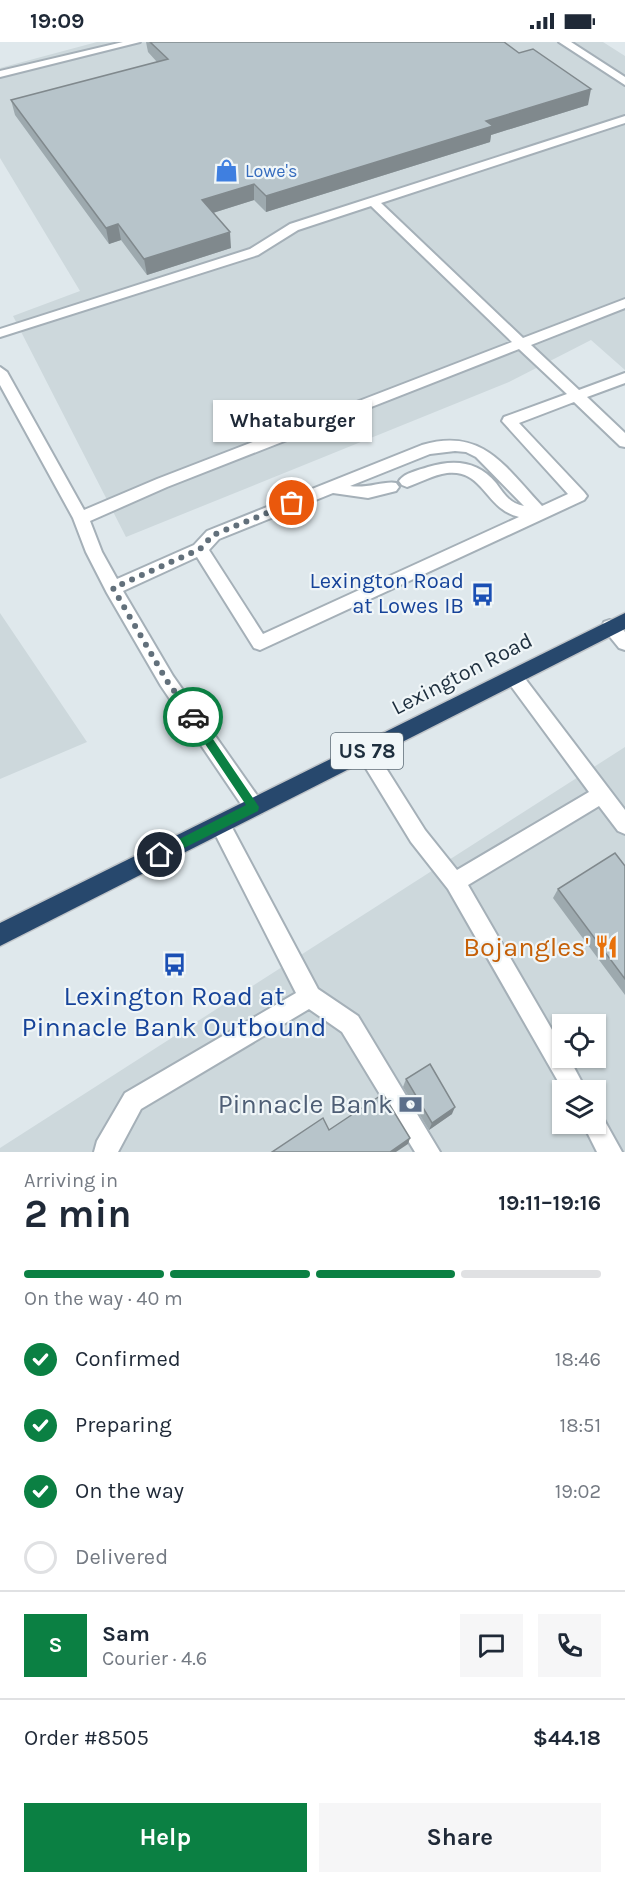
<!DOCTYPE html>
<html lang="en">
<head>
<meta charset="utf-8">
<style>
	:root { --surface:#fff; --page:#f6f6f7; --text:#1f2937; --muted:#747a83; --line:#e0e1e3; --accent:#0b8043 }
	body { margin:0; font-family:Karla,sans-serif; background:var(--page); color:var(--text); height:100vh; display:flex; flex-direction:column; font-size:22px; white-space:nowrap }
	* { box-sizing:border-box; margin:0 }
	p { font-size:20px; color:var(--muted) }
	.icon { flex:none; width:33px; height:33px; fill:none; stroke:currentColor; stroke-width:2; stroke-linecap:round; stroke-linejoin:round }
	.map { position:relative; height:1110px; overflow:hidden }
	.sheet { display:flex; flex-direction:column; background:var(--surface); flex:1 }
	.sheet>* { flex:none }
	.fabs { position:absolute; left:552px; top:972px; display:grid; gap:12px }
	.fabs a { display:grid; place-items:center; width:54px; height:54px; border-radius:0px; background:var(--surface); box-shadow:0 2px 4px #0004; font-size:30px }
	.pin { position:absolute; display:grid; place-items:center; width:51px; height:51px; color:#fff; margin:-26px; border:3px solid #fff; border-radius:50%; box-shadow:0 2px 6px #0007 }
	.courier { position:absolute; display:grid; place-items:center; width:60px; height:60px; margin:-30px; border:4px solid #0b8043; border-radius:50%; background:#fff; color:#222; box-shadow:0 2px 8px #0007 }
	.bubble { position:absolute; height:42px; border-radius:0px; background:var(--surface); box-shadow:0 2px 4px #0004; font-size:20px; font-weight:700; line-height:42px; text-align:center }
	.headline em { font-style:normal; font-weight:700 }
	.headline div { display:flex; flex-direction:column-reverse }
	.headline { display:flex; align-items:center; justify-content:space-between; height:102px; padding:0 24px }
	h1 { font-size:39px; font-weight:700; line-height:45px }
	.bar { display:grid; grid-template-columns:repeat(4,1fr); gap:9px 6px; align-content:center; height:72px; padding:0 24px }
	.bar i { height:8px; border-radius:4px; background:var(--line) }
	.bar .current { background:var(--accent) }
	.bar p { grid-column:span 4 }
	.line { display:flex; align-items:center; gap:15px; padding:0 24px; border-top:2px solid var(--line) }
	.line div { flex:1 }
	.round { display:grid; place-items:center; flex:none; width:63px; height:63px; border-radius:0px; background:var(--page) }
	ol { padding:0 24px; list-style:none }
	li { display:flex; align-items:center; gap:18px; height:66px }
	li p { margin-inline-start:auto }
	li .icon { padding:6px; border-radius:50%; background:var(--accent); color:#fff; stroke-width:4 }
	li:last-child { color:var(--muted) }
	li i { width:33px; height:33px; border:3px solid var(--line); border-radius:50% }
	.action { display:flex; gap:12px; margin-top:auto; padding:12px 24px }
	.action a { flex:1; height:69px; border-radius:0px; background:var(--accent); color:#fff; font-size:24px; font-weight:700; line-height:69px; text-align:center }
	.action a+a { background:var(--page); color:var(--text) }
	.status { display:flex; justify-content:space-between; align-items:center; height:42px; padding:0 30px; background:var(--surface); direction:ltr }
	.status svg { height:16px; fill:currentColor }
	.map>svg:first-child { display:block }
	.built { fill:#cdd8dc; fill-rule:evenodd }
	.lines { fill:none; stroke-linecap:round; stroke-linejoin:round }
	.lane-casing { stroke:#a5b0b8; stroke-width:4 }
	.highway-casing { stroke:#c0c5c9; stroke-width:3 }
	.lane { fill:#fff; fill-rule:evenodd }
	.highway { fill:#27486d; fill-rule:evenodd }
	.wall { fill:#9da9ae }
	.shaded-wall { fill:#80898d }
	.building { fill:#b7c4ca; stroke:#80898d; stroke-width:1.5 }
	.route { fill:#0b8043 }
	.done { stroke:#62707b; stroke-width:6; stroke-dasharray:0 10.8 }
	.labels { text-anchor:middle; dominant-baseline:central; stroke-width:4.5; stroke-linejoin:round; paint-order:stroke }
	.far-shop-label { font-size:18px; fill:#366cbe; stroke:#f0f6f8; text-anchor:start }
	.shield { fill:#f0f6f8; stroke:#5d6b76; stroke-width:1.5 }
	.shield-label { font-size:21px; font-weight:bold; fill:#1e2f3e }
	.transit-label { font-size:22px; fill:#164399; stroke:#f0f6f8; text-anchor:end }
	.street-label { font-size:22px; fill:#1e2f3e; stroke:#f0f6f8 }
	.near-food-label { font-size:27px; fill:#c56008; stroke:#f0f6f8; text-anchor:end }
	.near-transit-label { font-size:27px; fill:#164399; stroke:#f0f6f8 }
	.near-service-label { font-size:27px; fill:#4e5e75; stroke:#f0f6f8; text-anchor:end }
</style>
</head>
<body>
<div class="status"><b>19:09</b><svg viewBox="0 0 49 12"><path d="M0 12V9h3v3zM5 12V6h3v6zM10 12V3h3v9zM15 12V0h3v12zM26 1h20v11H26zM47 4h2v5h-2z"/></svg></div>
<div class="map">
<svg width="625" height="1110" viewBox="0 0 625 1110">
	<rect width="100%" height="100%" fill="#dfe8ec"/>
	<path class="built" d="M 97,0 L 603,0 L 625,14 L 625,328 L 591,298 L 509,340 L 126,495 L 13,274 L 80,249 L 0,116 L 0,26 Z
		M 0,571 L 87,700 L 0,737 Z
		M 625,705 L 625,1110 L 0,1110 L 0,1106 ZM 562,982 L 596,982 L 596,1016 L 562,1016 ZM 562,1048 L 596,1048 L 596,1082 L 562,1082 Z"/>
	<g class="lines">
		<defs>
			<path id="lane" d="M 123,0 L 140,0 L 0,35 L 0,29 Z
				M 559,0 L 571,0 L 625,35 L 625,43 Z
				M 625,74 L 625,81 L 381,161 L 523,296 L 625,257 L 625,266 L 531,303 L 579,348 L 625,331 L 625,341 L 587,355 L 625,391 L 625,405 L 620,404 L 574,360 L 519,381 L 584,450 L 587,454 L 584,458 L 260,608 L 254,606 L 197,515 L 123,549 L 173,634 L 261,759 L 264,765 L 261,771 L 254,774 L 247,771 L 161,644 L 107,551 L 86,510 L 73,476 L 0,343 L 0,325 L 7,330 L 84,468 L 157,437 L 512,300 L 371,164 L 298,188 L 258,213 L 0,295 L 0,287 L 250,207 L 290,182 ZM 519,307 L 567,352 L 504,375 L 502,379 L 568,452 L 542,464 C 505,425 483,385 422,403 L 207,489 L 194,503 L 117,537 L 102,510 L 90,479 L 167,445 ZM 455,409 L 466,410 L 476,415 L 524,464 C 510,462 504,452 496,441 C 478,419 454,417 428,425 C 419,428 404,431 399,439 L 402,443 L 407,445 C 421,440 433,433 447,431 C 484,427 485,467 519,475 L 263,592 L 209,508 L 219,497 L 333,451 L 368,456 L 396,449 L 399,445 L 396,441 C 387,438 366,447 350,444 L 430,412 Z
				M 610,578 L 616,580 L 625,590 L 625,608 L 619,606 L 602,585 L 604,580 Z
				M 514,628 L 520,630 L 625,768 L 625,792 L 618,789 L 599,764 L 468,843 L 562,1005 L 562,1016 L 569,1016 L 586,1048 L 563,1048 L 448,847 L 411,800 L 356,710 L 358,704 L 365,702 L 372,704 L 425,788 L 457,828 L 589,750 L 508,640 L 505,635 L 508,630 Z
				M 220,773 L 227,776 L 318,947 L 358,974 L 440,1110 L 415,1110 L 342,990 L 309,967 L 141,1067 L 118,1110 L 94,1110 L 97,1099 L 125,1051 L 296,951 L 210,782 L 213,776 Z
				M 596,1071 L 602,1074 L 622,1110 L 597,1110 L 583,1082 L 596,1082 Z"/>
			<path id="highway" d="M 625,571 L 625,587 L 0,904 L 0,881 Z"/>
		</defs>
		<use href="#lane" class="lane-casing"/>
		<use href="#highway" class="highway-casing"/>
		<use href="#lane" class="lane"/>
		<use href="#highway" class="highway"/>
	</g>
	<path class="wall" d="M 146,0 L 504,0 L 588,63 L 491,93 L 490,100 L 266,170 L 254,158 L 213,171 L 231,206 L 147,233 L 121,198 L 109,202 L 15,73 L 11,58 L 157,20 L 148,10 Z
		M 625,824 L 625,953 L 553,856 L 558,847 Z
		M 406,1037 L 452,1072 L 429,1088 L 403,1045 Z"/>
	<path class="shaded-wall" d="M 591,47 L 588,63 L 491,93 L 490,100 L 266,170 L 266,154 L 486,79 Z
		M 254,142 L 254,158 L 203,174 L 202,158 Z
		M 118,182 L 121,198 L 109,202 L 106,186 Z
		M 230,190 L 231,206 L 147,233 L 144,217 Z
		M 455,1065 L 452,1072 L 429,1088 L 432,1081 Z
		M 410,1096 L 408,1102 L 396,1110 L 390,1110 Z"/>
	<path class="building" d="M 150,0 L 504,0 L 519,11 L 533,7 L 591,47 L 486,79 L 493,84 L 266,154 L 254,142 L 202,158 L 230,190 L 144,217 L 118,182 L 106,186 L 11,58 L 168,17 Z
		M 615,811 L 625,824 L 625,937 L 558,847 Z
		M 430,1022 L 455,1065 L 432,1081 L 406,1037 Z
		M 383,1052 L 410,1096 L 390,1110 L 272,1110 L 323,1076 L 329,1088 Z"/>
	<path class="route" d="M 193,670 L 196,672 L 259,765 L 258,769 L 160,818 L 154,813 L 156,809 L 246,763 L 189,678 L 187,675 Z"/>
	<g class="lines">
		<path class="done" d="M 193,675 L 167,639 L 113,546 L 200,507 L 213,493 L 292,461"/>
	</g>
	<defs>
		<symbol id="shop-bare" viewBox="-9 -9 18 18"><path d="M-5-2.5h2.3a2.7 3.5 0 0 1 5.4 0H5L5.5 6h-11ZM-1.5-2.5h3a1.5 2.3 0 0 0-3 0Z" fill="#3f7fe0" stroke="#f0f6f8" stroke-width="2.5" paint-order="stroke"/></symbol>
		<symbol id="bus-bare" viewBox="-9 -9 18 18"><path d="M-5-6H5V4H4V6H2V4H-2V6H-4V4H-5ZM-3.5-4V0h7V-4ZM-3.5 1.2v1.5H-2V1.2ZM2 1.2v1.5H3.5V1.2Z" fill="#1a4fb4" stroke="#f0f6f8" stroke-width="2.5" paint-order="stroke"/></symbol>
		<symbol id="restaurant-bare" viewBox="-9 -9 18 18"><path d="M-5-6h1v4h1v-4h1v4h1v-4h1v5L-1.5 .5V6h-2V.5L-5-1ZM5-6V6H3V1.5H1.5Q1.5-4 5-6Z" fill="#e8710a" stroke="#f0f6f8" stroke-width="2.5" paint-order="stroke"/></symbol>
		<symbol id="bank-bare" viewBox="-9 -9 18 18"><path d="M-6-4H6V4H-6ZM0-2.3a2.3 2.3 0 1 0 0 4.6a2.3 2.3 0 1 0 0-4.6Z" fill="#5c6f8a" stroke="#f0f6f8" stroke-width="2.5" paint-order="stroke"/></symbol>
	</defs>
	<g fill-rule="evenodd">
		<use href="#shop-bare" x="210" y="112" width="33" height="33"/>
		<use href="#bus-bare" x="466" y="536" width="33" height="33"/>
		<use href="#restaurant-bare" x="590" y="888" width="33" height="33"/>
		<use href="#bus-bare" x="158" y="906" width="33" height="33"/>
		<use href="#bank-bare" x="394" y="1046" width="33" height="33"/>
	</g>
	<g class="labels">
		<g class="far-shop-label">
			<text x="245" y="129">Lowe's</text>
		</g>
		<rect class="shield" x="331" y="691" width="72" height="36" rx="4.5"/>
		<g class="shield-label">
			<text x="367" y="709">US 78</text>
		</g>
		<g class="transit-label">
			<text x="464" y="539">Lexington Road<tspan x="464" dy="25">at Lowes IB</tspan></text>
		</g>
		<g class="street-label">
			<text transform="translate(462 632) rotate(-27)">Lexington Road</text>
		</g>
		<g class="near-food-label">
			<text x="589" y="905">Bojangles'</text>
		</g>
		<g class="near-transit-label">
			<text x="174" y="954">Lexington Road at<tspan x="174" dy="31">Pinnacle Bank Outbound</tspan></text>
		</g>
		<g class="near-service-label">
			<text x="393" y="1062">Pinnacle Bank</text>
		</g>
	</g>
</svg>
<div class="fabs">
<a><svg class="icon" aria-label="locate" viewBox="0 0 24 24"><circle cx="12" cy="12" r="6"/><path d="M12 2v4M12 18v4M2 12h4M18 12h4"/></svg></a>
<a><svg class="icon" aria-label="layers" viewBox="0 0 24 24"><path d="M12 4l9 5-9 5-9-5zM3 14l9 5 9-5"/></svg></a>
</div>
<div class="pin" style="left:292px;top:461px;background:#ea580c"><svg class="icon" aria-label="bag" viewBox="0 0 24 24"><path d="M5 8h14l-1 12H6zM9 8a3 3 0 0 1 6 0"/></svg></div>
<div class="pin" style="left:160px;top:813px;background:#1f2937"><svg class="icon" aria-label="home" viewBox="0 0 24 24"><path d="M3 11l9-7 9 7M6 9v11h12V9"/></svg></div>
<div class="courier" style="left:193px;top:675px"><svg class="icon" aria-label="car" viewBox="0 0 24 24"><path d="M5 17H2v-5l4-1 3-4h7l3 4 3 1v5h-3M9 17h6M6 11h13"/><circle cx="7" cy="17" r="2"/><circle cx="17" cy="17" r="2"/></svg></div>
<div class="bubble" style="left:213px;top:358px;width:159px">Whataburger</div>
</div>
<section class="sheet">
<div class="headline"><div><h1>2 min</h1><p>Arriving in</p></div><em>19:11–19:16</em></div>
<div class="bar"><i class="current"></i><i class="current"></i><i class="current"></i><i></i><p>On the way · 40 m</p></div>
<ol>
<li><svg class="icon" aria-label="check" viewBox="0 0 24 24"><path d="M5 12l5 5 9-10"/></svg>Confirmed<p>18:46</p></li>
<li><svg class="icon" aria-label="check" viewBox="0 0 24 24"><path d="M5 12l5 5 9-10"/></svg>Preparing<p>18:51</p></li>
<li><svg class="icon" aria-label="check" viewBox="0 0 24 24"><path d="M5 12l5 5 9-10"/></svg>On the way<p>19:02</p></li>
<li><i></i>Delivered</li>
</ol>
<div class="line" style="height:108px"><b class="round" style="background:var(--accent);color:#fff">S</b><div><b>Sam</b><p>Courier · 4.6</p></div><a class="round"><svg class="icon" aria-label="chat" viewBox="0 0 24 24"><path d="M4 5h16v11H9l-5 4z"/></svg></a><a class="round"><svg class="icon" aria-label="phone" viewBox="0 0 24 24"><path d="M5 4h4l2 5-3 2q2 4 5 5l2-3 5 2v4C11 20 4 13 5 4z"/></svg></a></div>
<div class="line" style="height:78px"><div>Order #8505</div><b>$44.18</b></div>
<div class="action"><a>Help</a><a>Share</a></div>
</section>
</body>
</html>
